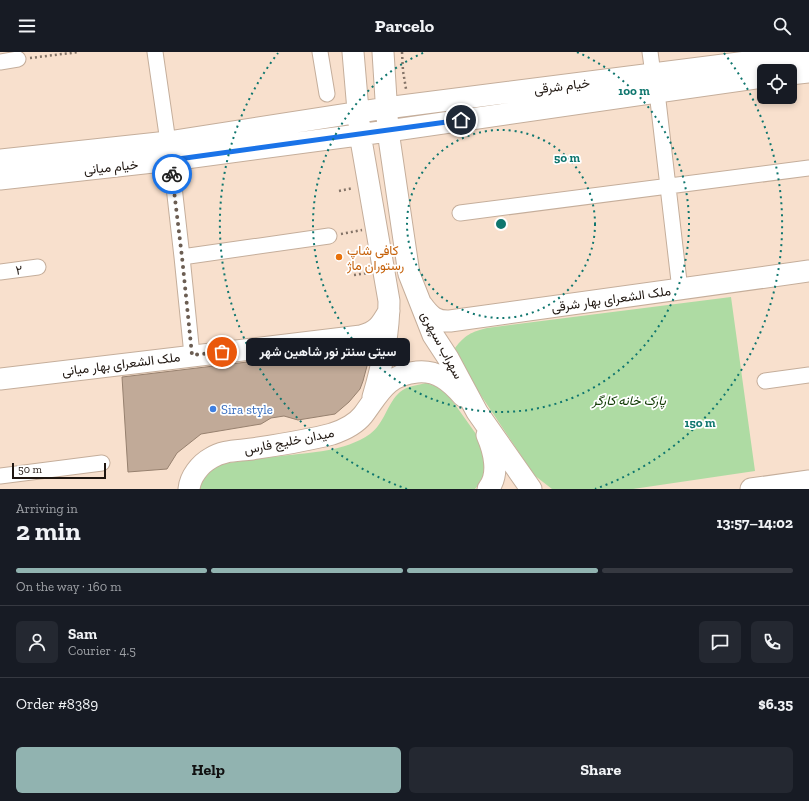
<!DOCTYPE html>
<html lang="en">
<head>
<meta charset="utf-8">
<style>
	:root { --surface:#171b24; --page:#242831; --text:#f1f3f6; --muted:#9ea1a6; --line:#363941; --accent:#91b3b0 }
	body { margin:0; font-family:"Zilla Slab",Vazirmatn,serif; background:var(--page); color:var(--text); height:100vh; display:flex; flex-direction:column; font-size:15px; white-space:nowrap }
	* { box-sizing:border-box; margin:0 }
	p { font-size:13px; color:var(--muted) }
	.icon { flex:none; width:22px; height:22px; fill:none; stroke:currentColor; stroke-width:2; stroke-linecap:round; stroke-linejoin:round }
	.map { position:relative; height:437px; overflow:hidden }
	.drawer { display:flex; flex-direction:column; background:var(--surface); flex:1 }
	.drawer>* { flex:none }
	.buttons { position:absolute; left:757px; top:12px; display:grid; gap:8px }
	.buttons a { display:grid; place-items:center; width:40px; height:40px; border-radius:6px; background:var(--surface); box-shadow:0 2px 6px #0003; font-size:20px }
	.scale { position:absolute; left:12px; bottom:10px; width:94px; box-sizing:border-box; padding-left:4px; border:2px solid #1f1610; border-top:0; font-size:11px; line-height:14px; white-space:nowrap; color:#1f1610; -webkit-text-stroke:3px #fff; paint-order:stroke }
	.pin { position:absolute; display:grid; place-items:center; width:34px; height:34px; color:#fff; margin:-17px; border:2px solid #fff; border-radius:50%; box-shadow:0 1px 4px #0007 }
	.courier { position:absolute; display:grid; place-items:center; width:40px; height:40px; margin:-20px; border:3px solid #1a73e8; border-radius:50%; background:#fff; color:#222; box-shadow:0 1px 5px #0007 }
	.bubble { position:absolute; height:28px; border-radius:6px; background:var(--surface); box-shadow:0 2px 6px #0003; font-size:13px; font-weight:700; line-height:28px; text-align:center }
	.headline em { font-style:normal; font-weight:700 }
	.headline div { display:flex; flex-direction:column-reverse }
	.headline { display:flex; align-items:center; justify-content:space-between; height:68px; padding:0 16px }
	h1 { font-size:26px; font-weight:700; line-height:30px }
	.bar { display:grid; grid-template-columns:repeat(4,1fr); gap:6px 4px; align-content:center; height:48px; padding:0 16px }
	.bar i { height:5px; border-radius:3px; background:var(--line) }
	.bar .on { background:var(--accent) }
	.bar p { grid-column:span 4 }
	.line { display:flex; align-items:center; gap:10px; padding:0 16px; border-top:1px solid var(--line) }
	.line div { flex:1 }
	.round { display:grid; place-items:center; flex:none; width:42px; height:42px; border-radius:6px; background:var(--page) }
	.primary-button { display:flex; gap:8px; margin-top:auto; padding:8px 16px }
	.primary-button a { flex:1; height:46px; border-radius:6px; background:var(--accent); color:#111; font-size:16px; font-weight:700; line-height:46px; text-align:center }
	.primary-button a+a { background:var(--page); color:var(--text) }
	header { display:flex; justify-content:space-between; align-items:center; height:52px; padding:0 16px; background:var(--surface); font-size:18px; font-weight:700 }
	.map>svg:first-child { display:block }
	.green { fill:#aedba3 }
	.building { fill:#c1aa98; stroke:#97816f }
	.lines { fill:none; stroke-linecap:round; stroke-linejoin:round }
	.street-casing { stroke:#c5ae9b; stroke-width:17 }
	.secondary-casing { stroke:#c5ae9b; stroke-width:23 }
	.path { stroke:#847468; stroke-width:2.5; stroke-dasharray:2 3; stroke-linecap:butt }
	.street { stroke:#fff; stroke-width:15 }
	.secondary { stroke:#fff; stroke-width:21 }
	.done { stroke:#6b5d52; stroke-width:4; stroke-dasharray:0 7.2 }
	.route { stroke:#1a73e8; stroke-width:5 }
	.ring { fill:none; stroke:#0f766e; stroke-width:2; stroke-dasharray:2 4 }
	.food-dot { fill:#e8710a; stroke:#fff; stroke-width:1.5 }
	.shop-dot { fill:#3f7fe0; stroke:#fff; stroke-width:1.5 }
	.labels { text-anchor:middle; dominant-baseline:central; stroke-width:3.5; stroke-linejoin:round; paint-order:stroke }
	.street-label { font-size:13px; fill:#1f1610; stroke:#fff }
	.food-label { font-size:13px; fill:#c56008; stroke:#fff; text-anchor:start }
	.park-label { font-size:13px; font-style:italic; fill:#0e3800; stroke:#fff }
	.shop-label { font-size:13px; fill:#366cbe; stroke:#fff; text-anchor:start }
	.centre { fill:#0f766e; stroke:#fff; stroke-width:2 }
	.ring-label { font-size:12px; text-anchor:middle; font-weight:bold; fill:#0f766e; stroke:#fff; stroke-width:3.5; stroke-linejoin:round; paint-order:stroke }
</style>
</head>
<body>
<header><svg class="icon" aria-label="menu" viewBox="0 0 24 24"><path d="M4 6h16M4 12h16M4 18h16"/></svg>Parcelo<svg class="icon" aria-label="search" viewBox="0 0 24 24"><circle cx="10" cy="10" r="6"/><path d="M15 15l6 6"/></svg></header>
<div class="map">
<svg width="809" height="437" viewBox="0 0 809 437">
	<rect width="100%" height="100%" fill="#f8e0cd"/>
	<path class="green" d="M 731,245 L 755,419 L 633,437 L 552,437 L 534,423 L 458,309 L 455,296 C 465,283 471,280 487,276 Z
		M 426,331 L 444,337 L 476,382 L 487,404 L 483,428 L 475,437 L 197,437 L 207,419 L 221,412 C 241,409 261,406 281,404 C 312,400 344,400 370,382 C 385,371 387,351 400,340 C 407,334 418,333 426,331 Z"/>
	<path class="building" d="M 356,297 L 362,299 L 366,304 L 367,314 L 363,329 L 360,337 L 349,350 L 335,362 L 298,368 L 284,364 L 271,366 L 261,372 L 201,382 L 177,401 L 167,417 L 128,420 L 122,325 Z"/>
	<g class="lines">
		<defs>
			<path id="street" d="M 155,0 L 168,90
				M 320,0 L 327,42
				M 650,0 L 653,22
				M 0,10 L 18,7
				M 657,40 L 680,238
				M 171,108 L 182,205 L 192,303
				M 460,161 L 809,116
				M 182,205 L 329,184
				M 0,220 L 38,215
				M 765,329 L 809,323
				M 0,424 L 102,411"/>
			<path id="secondary" d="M 353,0 L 360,82 L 389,249 C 389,280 382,315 373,345
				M 383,0 L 388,79 L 409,222 L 433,283 L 448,306 L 477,360 L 531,437
				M 790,22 L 809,20
				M 0,108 L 168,90 L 386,56 L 809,2
				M 0,127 L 171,108 L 388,79 L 657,40 L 764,25
				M 422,253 C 430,264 436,270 450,269 L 809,219
				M 0,327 L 361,284 C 377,280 381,273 389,259
				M 487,383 C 494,399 500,423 488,437
				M 189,437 C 190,425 200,412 211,406 C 223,398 238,399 252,397 C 278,393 306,389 332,382 C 344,378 355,373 363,363 C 379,342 386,323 417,320 C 437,318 450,329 463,344
				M 751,437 L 809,429"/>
		</defs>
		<use href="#street" class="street-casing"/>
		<use href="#secondary" class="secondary-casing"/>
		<path class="path" d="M 402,0 L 403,19 L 406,37
			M 30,6 L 79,0
			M 339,139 L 353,136
			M 341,182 L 362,178
			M 354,223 L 368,221"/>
		<use href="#street" class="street"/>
		<use href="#secondary" class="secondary"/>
	</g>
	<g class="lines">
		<path class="done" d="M 172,122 L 182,205 L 192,303 L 222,300"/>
		<path class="route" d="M 172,122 L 171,108 L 461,68"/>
	</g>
	<g class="ring">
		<circle cx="501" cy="172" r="94"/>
		<path d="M577 0A188 188 0 1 1 425 0"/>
		<path d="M407 437A281 281 0 0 1 278 1M724 1A281 281 0 0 1 595 437"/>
	</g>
	<circle class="food-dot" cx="339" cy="205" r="4"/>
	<circle class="shop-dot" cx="213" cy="357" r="4"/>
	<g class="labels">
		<g class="street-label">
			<text transform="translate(562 34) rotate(-7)">خیام شرقی</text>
			<text transform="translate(111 115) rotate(-6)">خیام میانی</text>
			<text transform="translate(19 218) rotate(-8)">۲</text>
			<text transform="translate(611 247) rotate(-8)">ملک الشعرای بهار شرقی</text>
			<text transform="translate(442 293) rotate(62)">سهراب سپهری</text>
			<text transform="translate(121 312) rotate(-7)">ملک الشعرای بهار میانی</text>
			<text transform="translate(289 389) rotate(-11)">میدان خلیج فارس</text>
		</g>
		<g class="food-label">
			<text x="347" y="198">کافی شاپ<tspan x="347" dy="15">رستوران ماژ</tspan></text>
		</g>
		<g class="park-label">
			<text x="629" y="348">پارک خانه کارگر</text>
		</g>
		<g class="shop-label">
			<text x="221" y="357">Sira style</text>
		</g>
	</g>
	<circle cx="501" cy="172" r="6" class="centre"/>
	<g class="ring-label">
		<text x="634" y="43">100 m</text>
		<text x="567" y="110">50 m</text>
		<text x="700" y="375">150 m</text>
	</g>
</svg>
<div class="buttons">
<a><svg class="icon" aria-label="locate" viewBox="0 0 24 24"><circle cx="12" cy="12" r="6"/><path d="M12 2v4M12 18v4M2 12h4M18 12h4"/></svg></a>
</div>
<div class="scale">50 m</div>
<div class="pin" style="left:222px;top:300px;background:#ea580c"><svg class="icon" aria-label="bag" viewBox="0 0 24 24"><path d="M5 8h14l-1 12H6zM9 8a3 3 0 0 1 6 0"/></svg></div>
<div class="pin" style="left:461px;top:68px;background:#1f2937"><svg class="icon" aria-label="home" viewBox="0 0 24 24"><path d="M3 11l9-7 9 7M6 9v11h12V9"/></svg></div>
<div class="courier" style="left:172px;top:122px"><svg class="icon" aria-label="bike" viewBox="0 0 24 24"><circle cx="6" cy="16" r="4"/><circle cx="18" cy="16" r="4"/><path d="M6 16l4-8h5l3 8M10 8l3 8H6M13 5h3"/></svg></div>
<div class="bubble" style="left:246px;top:286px;width:164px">سیتی سنتر نور شاهین شهر</div>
</div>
<section class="drawer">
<div class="headline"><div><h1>2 min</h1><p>Arriving in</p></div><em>13:57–14:02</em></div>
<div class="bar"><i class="on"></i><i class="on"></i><i class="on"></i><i></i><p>On the way · 160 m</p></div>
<div class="line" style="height:72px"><a class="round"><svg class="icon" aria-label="person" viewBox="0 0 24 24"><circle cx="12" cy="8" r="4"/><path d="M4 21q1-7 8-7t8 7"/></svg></a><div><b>Sam</b><p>Courier · 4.5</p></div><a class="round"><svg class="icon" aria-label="chat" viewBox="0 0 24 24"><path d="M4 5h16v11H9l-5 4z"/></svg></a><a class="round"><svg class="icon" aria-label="phone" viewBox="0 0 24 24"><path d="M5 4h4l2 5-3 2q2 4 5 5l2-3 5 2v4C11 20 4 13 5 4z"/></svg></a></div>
<div class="line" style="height:52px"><div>Order #8389</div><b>$6.35</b></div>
<div class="primary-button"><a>Help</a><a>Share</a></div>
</section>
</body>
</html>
